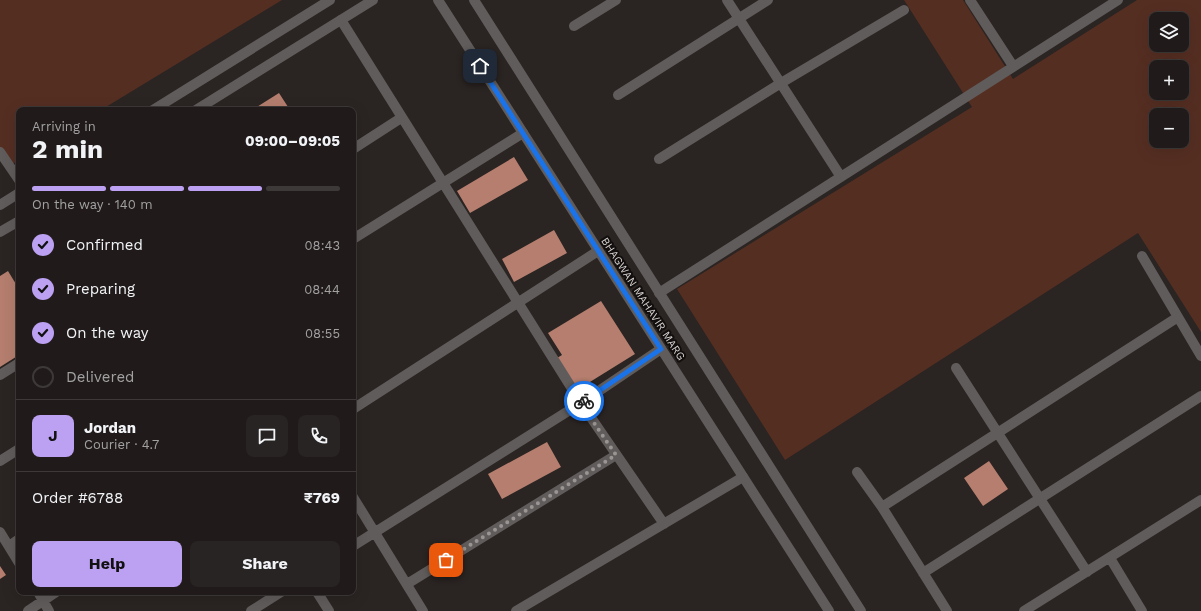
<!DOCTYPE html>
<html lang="en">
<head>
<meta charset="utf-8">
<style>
	:root { --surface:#201b1a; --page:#282423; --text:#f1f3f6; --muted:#a2a1a2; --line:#3d3939; --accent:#bca0f2 }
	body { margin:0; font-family:"Work Sans",sans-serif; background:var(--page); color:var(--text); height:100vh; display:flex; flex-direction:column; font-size:15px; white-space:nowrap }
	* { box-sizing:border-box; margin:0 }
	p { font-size:13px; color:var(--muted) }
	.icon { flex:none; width:22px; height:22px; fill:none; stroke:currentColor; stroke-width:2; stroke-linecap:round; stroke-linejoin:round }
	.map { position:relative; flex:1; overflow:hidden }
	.details { position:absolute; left:16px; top:107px; width:340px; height:488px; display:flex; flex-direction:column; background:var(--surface); border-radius:8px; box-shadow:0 4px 16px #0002,0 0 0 1px var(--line) }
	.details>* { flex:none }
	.fabs { position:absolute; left:1149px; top:12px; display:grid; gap:8px }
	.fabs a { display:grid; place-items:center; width:40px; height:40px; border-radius:8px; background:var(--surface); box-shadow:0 4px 16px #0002,0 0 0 1px var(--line); font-size:20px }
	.pin { position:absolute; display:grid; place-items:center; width:34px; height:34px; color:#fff; margin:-17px; border-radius:8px; box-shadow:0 2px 6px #0006 }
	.courier { position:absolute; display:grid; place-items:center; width:40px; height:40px; margin:-20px; border:3px solid #1a73e8; border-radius:50%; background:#fff; color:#222; box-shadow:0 1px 5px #0007 }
	.overview em { font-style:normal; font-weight:700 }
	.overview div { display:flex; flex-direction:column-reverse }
	.overview { display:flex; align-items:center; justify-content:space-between; height:68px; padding:0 16px }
	h1 { font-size:26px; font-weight:700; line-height:30px }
	.bar { display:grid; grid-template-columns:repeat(4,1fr); gap:6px 4px; align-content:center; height:48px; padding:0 16px }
	.bar i { height:5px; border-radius:3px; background:var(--line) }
	.bar .selected { background:var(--accent) }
	.bar p { grid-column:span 4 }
	.line { display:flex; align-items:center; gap:10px; padding:0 16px; border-top:1px solid var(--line) }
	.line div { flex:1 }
	.round { display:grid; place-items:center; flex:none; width:42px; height:42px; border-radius:8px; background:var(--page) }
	ol { padding:0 16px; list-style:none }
	li { display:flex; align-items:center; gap:12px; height:44px }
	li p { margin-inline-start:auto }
	li .icon { padding:4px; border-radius:50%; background:var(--accent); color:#111; stroke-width:4 }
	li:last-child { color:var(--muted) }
	li i { width:22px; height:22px; border:2px solid var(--line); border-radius:50% }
	.cta { display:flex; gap:8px; margin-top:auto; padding:8px 16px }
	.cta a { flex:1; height:46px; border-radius:8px; background:var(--accent); color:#111; font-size:16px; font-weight:700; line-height:46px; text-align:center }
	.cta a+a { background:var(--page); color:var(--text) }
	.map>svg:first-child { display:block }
	.green { fill:#552e22; fill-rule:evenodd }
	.building { fill:#b57e6e }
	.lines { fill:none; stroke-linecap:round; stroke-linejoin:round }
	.minor { stroke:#605c5b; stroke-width:10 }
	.tertiary { stroke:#605c5b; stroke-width:10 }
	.done { stroke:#9a9593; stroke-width:4; stroke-dasharray:0 7.2 }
	.route { stroke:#1a73e8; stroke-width:5 }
	.labels { text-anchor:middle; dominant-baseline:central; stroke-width:4; stroke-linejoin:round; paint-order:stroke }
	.street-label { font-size:11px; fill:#d6d2d0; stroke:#110e0d }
</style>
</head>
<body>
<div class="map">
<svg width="1201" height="611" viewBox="0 0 1201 611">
	<rect width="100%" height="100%" fill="#2a2422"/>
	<path class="green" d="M 0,0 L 282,0 L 101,110 L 19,110 L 19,160 L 11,165 L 0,148 Z
		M 904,0 L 963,0 L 1013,79 L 1137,0 L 1201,0 L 1201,332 L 1138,233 L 785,460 L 677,289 L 972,107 ZM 1156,19 L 1182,19 L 1182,45 L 1156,45 ZM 1156,67 L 1182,67 L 1182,93 L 1156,93 ZM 1156,115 L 1182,115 L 1182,141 L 1156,141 Z"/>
	<path class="building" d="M 279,93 L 290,110 L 252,110 Z
		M 514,157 L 528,180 L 470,213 L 457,191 Z
		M 554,230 L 567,253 L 514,282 L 502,259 Z
		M 8,271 L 19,289 L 19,355 L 0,367 L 0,276 Z
		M 601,301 L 635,354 L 577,390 L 557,358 L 562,355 L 548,333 Z
		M 547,442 L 561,467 L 502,499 L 488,474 Z
		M 989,461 L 1008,489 L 983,506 L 964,478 Z
		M 0,566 L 6,575 L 0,579 Z"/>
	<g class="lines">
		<path class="minor" d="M 727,0 L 841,177
			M 970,0 L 1013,66
			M 341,20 L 581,403 L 664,524
			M 574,26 L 616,0
			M 618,95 L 768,0
			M 353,149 L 401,118
			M 0,152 L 19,180
			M 659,159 L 781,83 L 904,10
			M 353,239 L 523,133
			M 1142,256 L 1201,356
			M 659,293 L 1118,0
			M 956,368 L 1087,572
			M 0,375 L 19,363
			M 353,409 L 598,251
			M 0,461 L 19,449
			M 857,472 L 882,507 L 947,611
			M 353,497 L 423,611
			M 882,507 L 1178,317
			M 0,532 L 19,563
			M 9,546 L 19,539
			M 353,546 L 581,403 L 661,349
			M 1110,558 L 1142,611
			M 923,573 L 1201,396
			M 407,584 L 616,455
			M 38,592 L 49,611
			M 317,592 L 329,611
			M 28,611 L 56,592
			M 251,611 L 281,592
			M 516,611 L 743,477
			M 1024,611 L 1201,500"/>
		<path class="tertiary" d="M 438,0 L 829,611
			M 474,0 L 861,611
			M 153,110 L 330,0
			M 196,110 L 373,0
			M 0,205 L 19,193
			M 0,232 L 19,221"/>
	</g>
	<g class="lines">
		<path class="done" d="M 446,560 L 616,455 L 581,404 L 584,401"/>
		<path class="route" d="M 480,66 L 661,349 L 584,401"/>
	</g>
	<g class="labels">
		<g class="street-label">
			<text transform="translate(643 299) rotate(57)">BHAGWAN MAHAVIR MARG</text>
		</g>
	</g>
</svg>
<div class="fabs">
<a><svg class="icon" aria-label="layers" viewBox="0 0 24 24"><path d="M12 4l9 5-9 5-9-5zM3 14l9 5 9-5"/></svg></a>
<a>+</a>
<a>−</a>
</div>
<div class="pin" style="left:446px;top:560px;background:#ea580c"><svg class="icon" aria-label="bag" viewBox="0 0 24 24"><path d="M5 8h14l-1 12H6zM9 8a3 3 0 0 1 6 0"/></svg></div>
<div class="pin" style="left:480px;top:66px;background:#1f2937"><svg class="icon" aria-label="home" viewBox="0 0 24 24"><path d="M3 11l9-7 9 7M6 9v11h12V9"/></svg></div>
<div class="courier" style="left:584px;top:401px"><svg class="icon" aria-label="bike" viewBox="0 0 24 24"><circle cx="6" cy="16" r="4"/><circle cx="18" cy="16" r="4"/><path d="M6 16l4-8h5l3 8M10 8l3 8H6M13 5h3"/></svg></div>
<section class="details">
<div class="overview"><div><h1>2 min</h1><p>Arriving in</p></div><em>09:00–09:05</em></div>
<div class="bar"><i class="selected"></i><i class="selected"></i><i class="selected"></i><i></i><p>On the way · 140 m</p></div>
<ol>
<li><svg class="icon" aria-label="check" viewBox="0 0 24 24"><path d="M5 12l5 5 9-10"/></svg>Confirmed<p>08:43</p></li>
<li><svg class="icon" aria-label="check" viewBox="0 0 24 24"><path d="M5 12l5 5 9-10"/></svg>Preparing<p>08:44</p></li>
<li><svg class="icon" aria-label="check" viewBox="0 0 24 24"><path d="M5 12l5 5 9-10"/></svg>On the way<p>08:55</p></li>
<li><i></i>Delivered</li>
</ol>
<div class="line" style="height:72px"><b class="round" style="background:var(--accent);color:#111">J</b><div><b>Jordan</b><p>Courier · 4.7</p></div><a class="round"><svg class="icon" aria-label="chat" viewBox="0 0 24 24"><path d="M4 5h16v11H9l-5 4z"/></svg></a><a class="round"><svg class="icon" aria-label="phone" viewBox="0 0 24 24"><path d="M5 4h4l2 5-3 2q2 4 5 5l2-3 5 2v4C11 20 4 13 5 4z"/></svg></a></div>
<div class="line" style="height:52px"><div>Order #6788</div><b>₹769</b></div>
<div class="cta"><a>Help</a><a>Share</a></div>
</section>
</div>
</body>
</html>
